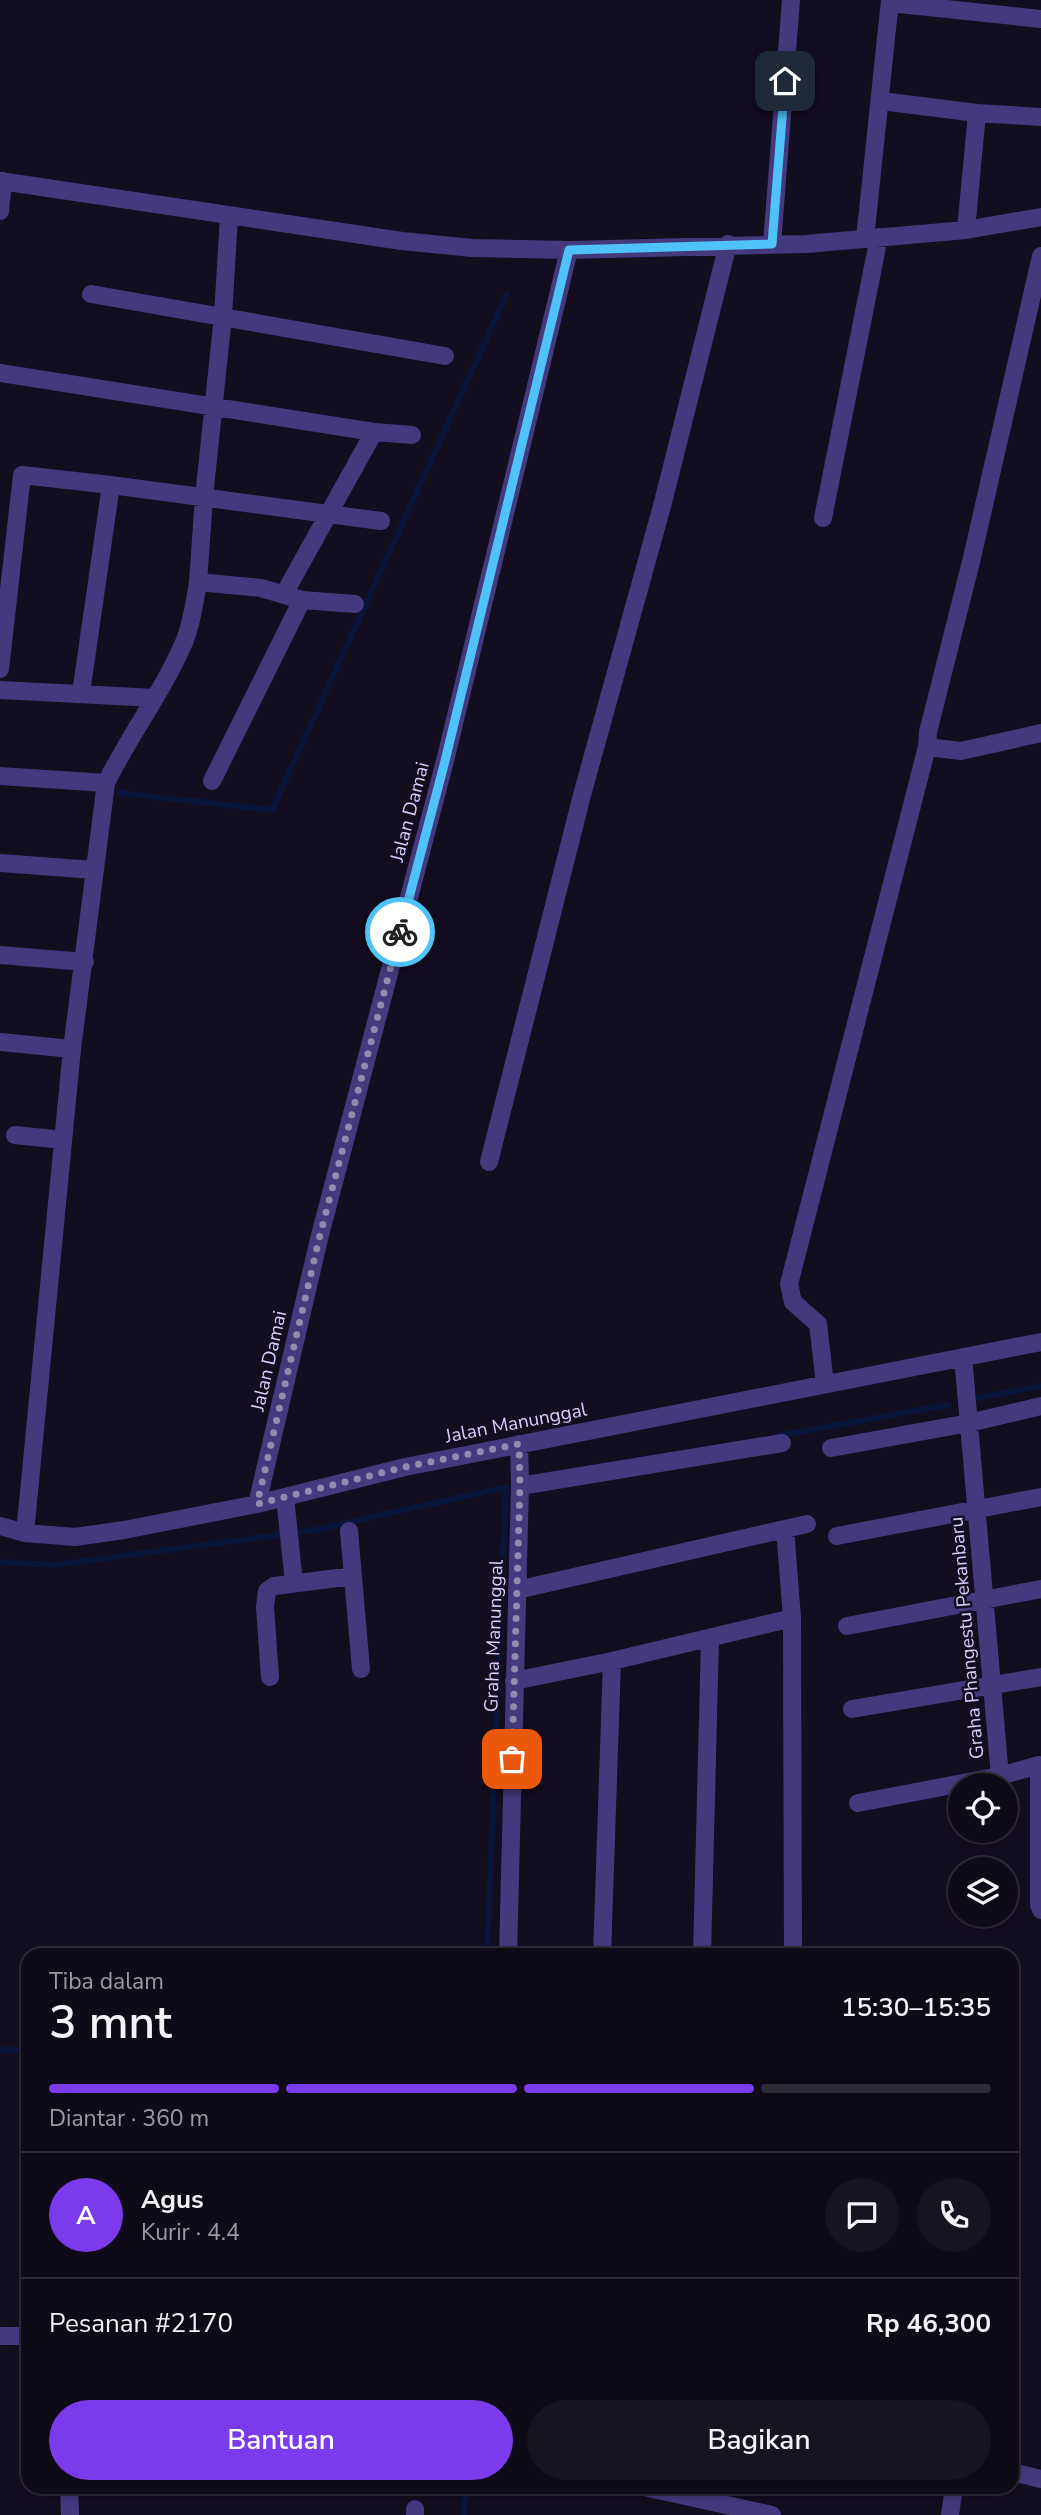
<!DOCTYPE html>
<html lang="id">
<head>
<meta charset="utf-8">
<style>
	:root { --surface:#0e0a18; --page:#171321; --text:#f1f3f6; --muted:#9b9aa2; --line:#2e2b37; --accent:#7c3aed }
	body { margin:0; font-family:"Nunito Sans",sans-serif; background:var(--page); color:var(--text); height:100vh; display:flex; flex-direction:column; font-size:26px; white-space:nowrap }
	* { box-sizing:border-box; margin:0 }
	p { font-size:23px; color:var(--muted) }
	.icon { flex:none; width:38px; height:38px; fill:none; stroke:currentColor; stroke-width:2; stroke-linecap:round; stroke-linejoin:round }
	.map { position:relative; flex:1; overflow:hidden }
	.side { position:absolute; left:21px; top:1948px; width:998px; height:546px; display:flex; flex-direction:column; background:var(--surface); border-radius:21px; box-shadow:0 4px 10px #0003,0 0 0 2px var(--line) }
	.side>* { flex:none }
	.fabs { position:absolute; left:948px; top:1773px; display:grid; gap:14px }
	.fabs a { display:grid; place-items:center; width:70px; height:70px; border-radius:50%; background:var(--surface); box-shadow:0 4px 10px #0003,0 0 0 2px var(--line); font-size:35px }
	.pin { position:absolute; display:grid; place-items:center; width:60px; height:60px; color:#fff; margin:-30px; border-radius:14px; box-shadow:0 4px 10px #0006 }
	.courier { position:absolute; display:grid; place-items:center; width:70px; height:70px; margin:-35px; border:5px solid #4fc3f7; border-radius:50%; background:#fff; color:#222; box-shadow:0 2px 9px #0007 }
	.headline em { font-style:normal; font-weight:600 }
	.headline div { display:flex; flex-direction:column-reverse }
	.headline { display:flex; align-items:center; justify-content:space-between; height:119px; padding:0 28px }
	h1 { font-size:46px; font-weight:600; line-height:52px }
	.bar { display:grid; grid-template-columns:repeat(4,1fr); gap:10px 7px; align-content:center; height:84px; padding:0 28px }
	.bar i { height:9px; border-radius:5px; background:var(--line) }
	.bar .active { background:var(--accent) }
	.bar p { grid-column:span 4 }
	.line { display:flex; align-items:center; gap:18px; padding:0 28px; border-top:2px solid var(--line) }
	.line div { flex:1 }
	.round { display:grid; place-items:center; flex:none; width:74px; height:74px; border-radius:37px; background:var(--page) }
	.button { display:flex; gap:14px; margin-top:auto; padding:14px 28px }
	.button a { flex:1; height:80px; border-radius:42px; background:var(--accent); color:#fff; font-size:28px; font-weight:600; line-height:80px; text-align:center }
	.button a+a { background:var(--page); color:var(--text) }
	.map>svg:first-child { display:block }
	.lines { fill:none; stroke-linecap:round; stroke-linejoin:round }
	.stream { stroke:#0a153c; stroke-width:6 }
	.minor { stroke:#45397e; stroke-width:18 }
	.done { stroke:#948ab0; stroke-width:7; stroke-dasharray:0 12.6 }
	.route { stroke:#4fc3f7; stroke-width:9 }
	.labels { text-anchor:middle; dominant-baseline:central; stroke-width:5; stroke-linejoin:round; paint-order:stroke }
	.street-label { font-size:19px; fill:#d9cdfe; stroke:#130d20 }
</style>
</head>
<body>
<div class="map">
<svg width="1041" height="2515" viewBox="0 0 1041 2515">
	<rect width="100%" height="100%" fill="#130d20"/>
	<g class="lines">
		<path class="stream" d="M 120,793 L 272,810 L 507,294
			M 978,1398 L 1041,1386
			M 777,1436 L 947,1405
			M 0,1562 L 54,1565 L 315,1530 L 506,1487 L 487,1955
			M 0,2050 L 28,2050
			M 464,2515 L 465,2487"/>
		<path class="minor" d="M 890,3 L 1041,19
			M 881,101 L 977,113 L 966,230
			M 977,113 L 1041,117
			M 0,181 L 402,241 L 472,248 L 569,250 L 806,244 L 966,230 L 1041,217
			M 0,211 L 3,181
			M 865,239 L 890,0
			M 772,244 L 791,0
			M 1041,256 L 971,562 L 928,732 L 927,747 L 961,751 L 1041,733
			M 91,294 L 445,356
			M 0,373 L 374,432 L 412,435
			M 823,518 L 879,237
			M 284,594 L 374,432
			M 302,600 L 355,604
			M 0,669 L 22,475 L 111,485 L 381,521
			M 0,690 L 155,698
			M 81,693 L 111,485
			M 0,776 L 106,783
			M 212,781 L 302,600 L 261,588 L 198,582 L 204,497 L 223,316 L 229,216
			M 0,863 L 94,870
			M 0,955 L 85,962
			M 0,1042 L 72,1049
			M 15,1135 L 63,1140
			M 489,1162 L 582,795 L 662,506 L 728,244
			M 963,1357 L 1000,1776 L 1039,1765 L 1039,1905 L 1041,1910
			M 825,1384 L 818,1324 L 793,1302 L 789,1284 L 927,747
			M 831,1448 L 969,1423 L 1041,1406
			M 520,1486 L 782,1443
			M 285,1497 L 294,1583
			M 257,1504 L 320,1235 L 445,761 L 569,250
			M 0,1526 L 25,1533 L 75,1537 L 124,1530 L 257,1504 L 405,1467 L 1041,1342
			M 349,1531 L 361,1669
			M 25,1533 L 72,1049 L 106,783 C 130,734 164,690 185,640 C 192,621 195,602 198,582
			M 837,1536 L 1041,1497
			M 517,1590 L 807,1524
			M 792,1618 L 793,1955
			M 847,1626 L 1041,1589
			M 270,1677 L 265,1607 L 267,1591 L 274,1586 L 353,1576
			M 514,1681 L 612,1661 L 792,1618 L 785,1529
			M 852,1709 L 1041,1677
			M 858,1803 L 1000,1776
			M 508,1955 L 520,1485 L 519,1444
			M 602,1955 L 612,1661
			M 702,1955 L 710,1638
			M 0,2336 L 28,2336
			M 1012,2472 L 1041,2479
			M 69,2487 L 70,2515
			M 644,2487 L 772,2515
			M 415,2515 L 415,2509
			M 950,2515 L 954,2487"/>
	</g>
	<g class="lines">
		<path class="done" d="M 400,932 L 320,1235 L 257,1504 L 405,1467 L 519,1444 L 520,1485 L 512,1759"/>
		<path class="route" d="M 400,932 L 445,761 L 569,250 L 772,244 L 785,81"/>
	</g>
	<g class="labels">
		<g class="street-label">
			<text transform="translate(410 812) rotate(-75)">Jalan Damai</text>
			<text transform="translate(269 1361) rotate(-77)">Jalan Damai</text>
			<text transform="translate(516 1423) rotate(-11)">Jalan Manunggal</text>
			<text transform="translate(494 1636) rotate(-88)">Graha Manunggal</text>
			<text transform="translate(967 1638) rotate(-95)">Graha Phangestu Pekanbaru</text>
		</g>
	</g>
</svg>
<div class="fabs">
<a><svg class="icon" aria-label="locate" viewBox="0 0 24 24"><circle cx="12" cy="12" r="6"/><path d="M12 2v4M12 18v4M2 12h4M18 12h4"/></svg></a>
<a><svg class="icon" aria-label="layers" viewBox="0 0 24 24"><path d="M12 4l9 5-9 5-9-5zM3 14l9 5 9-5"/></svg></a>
</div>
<div class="pin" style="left:512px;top:1759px;background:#ea580c"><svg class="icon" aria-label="bag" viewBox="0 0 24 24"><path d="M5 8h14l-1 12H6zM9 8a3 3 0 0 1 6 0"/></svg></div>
<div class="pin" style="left:785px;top:81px;background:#1f2937"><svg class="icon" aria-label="home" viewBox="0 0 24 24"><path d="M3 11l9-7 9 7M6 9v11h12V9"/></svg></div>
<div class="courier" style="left:400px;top:932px"><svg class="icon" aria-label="bike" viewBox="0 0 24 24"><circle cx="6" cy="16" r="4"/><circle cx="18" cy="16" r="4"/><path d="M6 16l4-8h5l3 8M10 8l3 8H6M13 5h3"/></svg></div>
<section class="side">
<div class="headline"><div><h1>3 mnt</h1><p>Tiba dalam</p></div><em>15:30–15:35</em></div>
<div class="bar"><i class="active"></i><i class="active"></i><i class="active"></i><i></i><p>Diantar · 360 m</p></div>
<div class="line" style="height:126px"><b class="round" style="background:var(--accent);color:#fff">A</b><div><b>Agus</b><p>Kurir · 4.4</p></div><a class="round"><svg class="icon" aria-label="chat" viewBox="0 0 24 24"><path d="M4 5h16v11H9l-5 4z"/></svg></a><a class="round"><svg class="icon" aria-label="phone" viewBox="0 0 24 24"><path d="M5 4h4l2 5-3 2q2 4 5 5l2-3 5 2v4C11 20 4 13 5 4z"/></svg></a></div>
<div class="line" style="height:91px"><div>Pesanan #2170</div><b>Rp 46,300</b></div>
<div class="button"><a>Bantuan</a><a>Bagikan</a></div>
</section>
</div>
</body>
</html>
